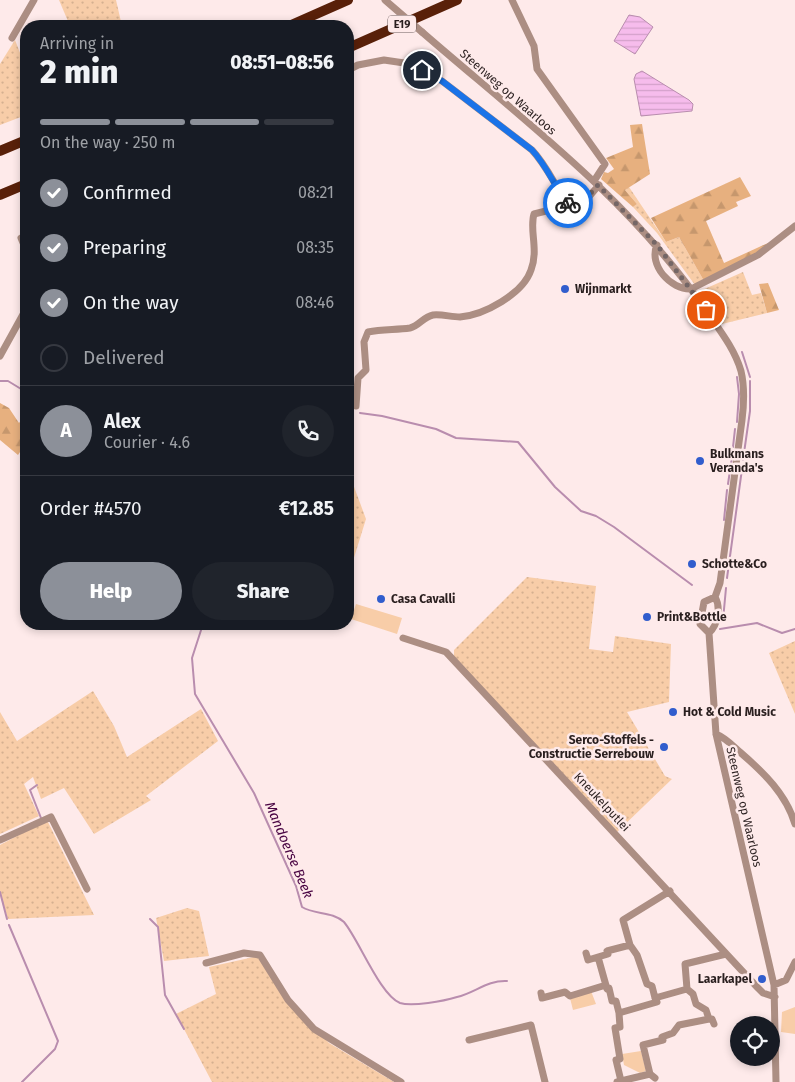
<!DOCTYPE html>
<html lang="en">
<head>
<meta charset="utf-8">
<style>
	:root { --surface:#171b24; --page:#20242c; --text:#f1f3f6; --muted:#9ea1a6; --line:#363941; --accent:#8c9099 }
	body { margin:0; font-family:"Fira Sans",sans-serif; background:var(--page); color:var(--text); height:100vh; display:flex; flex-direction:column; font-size:19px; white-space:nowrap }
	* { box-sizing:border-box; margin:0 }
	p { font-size:16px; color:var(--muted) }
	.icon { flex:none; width:28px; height:28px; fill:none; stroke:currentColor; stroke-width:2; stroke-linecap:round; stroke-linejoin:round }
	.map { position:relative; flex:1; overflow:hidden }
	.sheet { position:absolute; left:20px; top:20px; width:334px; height:610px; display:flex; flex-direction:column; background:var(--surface); border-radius:20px; box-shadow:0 2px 8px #0003 }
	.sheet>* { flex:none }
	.tools { position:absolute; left:730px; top:1016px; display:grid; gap:10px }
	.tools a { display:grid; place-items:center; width:50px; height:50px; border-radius:50%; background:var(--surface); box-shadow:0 2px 8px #0003; font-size:25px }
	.pin { position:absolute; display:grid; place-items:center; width:42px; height:42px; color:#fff; margin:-21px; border:2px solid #fff; border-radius:50%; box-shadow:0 1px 5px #0007 }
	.courier { position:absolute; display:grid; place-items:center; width:50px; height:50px; margin:-25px; border:4px solid #1a73e8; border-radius:50%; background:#fff; color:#222; box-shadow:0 1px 6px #0007 }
	.summary em { font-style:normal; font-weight:800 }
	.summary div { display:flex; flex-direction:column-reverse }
	.summary { display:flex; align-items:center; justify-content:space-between; height:85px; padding:0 20px }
	h1 { font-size:32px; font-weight:800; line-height:38px }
	.bar { display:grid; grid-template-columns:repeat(4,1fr); gap:8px 5px; align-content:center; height:60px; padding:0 20px }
	.bar i { height:6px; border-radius:4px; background:var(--line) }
	.bar .current { background:var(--accent) }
	.bar p { grid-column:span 4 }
	.line { display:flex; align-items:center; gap:12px; padding:0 20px; border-top:1px solid var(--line) }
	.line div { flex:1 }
	.round { display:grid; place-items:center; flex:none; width:52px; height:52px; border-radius:26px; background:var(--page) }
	ol { padding:0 20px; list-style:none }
	li { display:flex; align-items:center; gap:15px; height:55px }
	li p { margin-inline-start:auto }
	li .icon { padding:5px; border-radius:50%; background:var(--accent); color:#fff; stroke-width:4 }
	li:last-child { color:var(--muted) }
	li i { width:28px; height:28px; border:2px solid var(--line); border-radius:50% }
	.button { display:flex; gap:10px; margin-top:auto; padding:10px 20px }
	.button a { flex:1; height:58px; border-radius:30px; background:var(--accent); color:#fff; font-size:20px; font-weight:800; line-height:58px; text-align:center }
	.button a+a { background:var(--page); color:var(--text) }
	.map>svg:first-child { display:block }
	.grass { fill:url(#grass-dots) }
	.forest { fill:url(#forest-firs) }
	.park { fill:#f8cda8 }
	.water { fill:url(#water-rules); stroke:#b98dae }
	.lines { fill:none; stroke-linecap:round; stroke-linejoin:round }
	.stream { stroke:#b98dae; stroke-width:2 }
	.minor { stroke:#ac8e83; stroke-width:7 }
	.highway { stroke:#592009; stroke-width:10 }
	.minor-bridge { stroke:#ac8e83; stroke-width:7 }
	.done { stroke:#746666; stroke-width:5; stroke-dasharray:0 9 }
	.route { stroke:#1a73e8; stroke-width:6 }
	.poi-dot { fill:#315dcd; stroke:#feeaea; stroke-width:2 }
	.labels { text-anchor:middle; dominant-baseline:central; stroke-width:5; stroke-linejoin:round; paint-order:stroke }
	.shield { fill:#feeaea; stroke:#6a5c5c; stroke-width:1 }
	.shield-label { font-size:11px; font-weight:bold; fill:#2a1f1f }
	.street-label { font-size:12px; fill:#2a1f1f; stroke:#feeaea }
	.poi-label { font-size:12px; font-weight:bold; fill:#2a1f1f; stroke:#feeaea; text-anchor:start }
	.water-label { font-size:14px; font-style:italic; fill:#490543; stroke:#feeaea }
</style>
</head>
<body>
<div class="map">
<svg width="795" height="1082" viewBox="0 0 795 1082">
	<defs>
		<pattern id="grass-dots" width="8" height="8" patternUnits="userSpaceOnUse" patternTransform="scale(1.25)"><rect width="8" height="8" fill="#f8cda8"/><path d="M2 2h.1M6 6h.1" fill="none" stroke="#d5b090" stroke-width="1.8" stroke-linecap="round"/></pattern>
		<pattern id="forest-firs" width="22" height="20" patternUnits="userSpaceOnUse" patternTransform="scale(1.25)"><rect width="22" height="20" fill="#e7b07f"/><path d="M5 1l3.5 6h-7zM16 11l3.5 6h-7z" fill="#c6976d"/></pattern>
		<pattern id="water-rules" width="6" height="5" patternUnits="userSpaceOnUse" patternTransform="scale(1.25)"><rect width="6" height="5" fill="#f6bcec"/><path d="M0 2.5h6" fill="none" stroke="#d3a1ca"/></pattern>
	</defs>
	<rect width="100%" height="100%" fill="#feeaea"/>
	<path class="grass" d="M 59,0 L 116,0 L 122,26 L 70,26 Z
		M 15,40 L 26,68 L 26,115 L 0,125 L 0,64 Z
		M 629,187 L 666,242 L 679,237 L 704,281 L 695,285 L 657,233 L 633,207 L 637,204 L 625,190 Z
		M 743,272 L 752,295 L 761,293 L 767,313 L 722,324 L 700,291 Z
		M 348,478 L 353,484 L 366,519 L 348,577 Z
		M 527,577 L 596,586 L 589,649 L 613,652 L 615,636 L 671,644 L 669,702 L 627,712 L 665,776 L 672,779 L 617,832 L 454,657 L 454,650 Z
		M 795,641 L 795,714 L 769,653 Z
		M 93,691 L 114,726 L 127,757 L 201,709 L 218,741 L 146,796 L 151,800 L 94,834 L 64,788 L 41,799 L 33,777 L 24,784 L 39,816 L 0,834 L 0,712 L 17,741 Z
		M 47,820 L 94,915 L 8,919 L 0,893 L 0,845 Z
		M 187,908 L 199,911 L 209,956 L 164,961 L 156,918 Z
		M 258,956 L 288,1001 L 329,1043 L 394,1082 L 212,1082 L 176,1014 L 216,994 L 209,967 Z"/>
	<path class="forest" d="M 642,124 L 650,174 L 625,190 L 637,204 L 633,207 L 601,179 L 604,172 L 608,173 L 614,169 L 606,158 L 633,147 L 630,125 Z
		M 740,177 L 751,196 L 736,202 L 738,206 L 706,221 L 724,263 L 768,243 L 771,246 L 704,281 L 679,237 L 666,242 L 651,218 Z
		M 768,283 L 779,310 L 767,313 L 759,284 Z
		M 0,403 L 9,408 L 19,423 L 26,414 L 26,443 L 18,455 L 0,440 Z"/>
	<path class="park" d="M 356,604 L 402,618 L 397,634 L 351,619 Z
		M 591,991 L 596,1004 L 573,1010 L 570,998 Z
		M 795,1007 L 795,1034 L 781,1032 L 782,1012 Z
		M 641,1051 L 646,1071 L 640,1073 L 624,1065 L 622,1054 Z"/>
	<path class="water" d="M 629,15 L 640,17 L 653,27 L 635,54 L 614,41 Z
		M 642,71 L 689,100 L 693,104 L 692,111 L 641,116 L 634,79 L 636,74 Z"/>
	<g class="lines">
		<path class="stream" d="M 742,352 L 750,377
			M 0,381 L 8,381 L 26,392
			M 360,413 L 382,416 L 436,429 L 456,438 L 518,442 L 555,487 L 581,511 L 596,516 L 614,527 L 692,585
			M 737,422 L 739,394 L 737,377
			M 733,447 L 735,429
			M 743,460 L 750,411 L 750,381
			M 728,484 L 732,457
			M 724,520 L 727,490
			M 727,578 L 742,469
			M 723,620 L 726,588
			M 203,624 L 192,658 L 195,694 L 254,793 L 296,886 L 302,907 C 315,915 332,911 344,922 C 359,940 380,995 400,1003 C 412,1007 444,1001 457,997 C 475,993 487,980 507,981
			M 720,629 L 757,623 L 782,633 L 795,629
			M 37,785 L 30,790 L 41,818
			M 0,892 L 7,919
			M 150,919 L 158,927 L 165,995 L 184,1029
			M 9,925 L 58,1041 L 55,1049 L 22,1082"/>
		<path class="minor" d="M 512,0 L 534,46 L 537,69 L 605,164 L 594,181
			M 422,32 C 521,118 628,198 703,306 C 717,327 734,347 741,371 C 745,388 744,404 742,420 L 720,583 L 715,597 L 704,602 L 700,624 L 709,633 L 716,734 L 774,985 L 776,1082
			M 12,38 L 34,0
			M 348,70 L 358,65 L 384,60 L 411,64 L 442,81 L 532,150 C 547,166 555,186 568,204
			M 21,238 L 26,250
			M 657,245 C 648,265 671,290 691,289 L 758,255 L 795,226
			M 0,356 L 26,309
			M 356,406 L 358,378 L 366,370 L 364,342 L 368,332 C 382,329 396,330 410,328 C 419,326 423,317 433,315 C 442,314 451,317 460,317 C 484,315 523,294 531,270 C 539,249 529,230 534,214 L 578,203 L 587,199 L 599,185
			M 709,633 C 718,625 721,607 715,597
			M 403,638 L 446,652 L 758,988 L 763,993 L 775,997
			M 716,734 C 726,738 733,746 741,753 C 764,773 786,794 795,824
			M 0,840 L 51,817 L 87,889
			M 630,945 L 623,920 L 670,891
			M 586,953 L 588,960 L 598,957
			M 206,963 L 244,953 L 260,955 L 288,1000 L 314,1029 L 401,1082
			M 774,985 L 786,980 L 795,962
			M 541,993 L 542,998 L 565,992 L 570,996 L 606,985
			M 619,1013 L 616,1001 L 612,1001 L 609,988 L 607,989 L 598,957 L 608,954 L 607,951 L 630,945 L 637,955 L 647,984 L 652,986 L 655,998 L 687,989
			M 714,1024 L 712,1019 L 709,1019 L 706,1010 L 696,1004 L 693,994 L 687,989 L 685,964 L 726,954
			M 469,1040 L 531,1025 L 545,1082
			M 655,1078 L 650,1074 L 643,1045 L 663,1040 L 662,1037 L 673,1033 L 679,1025 L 709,1019
			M 621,1081 L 650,1074
			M 617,1082 L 621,1081 L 616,1060 L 620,1059 L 615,1028 L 620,1027 L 619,1013 L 657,1002 L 655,998"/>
		<path class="highway" d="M 289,26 L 348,0
			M 348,48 L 457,0
			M 0,151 L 26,140
			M 0,195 L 26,184"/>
		<path class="minor-bridge" d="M 385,0 L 422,32"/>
	</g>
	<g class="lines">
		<path class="done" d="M 568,203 C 582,205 589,195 598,185 L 657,245 L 706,310"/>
		<path class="route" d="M 422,70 L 442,81 L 532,150 C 547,166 554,186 568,203"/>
	</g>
	<g class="poi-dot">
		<circle cx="565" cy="289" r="5"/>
		<circle cx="700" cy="461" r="5"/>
		<circle cx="692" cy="564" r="5"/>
		<circle cx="381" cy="599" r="5"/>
		<circle cx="647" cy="617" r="5"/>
		<circle cx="673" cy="712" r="5"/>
		<circle cx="664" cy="747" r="5"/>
		<circle cx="762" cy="979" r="5"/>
	</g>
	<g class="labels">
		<rect class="shield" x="388" y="15.5" width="28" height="17" rx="4"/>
		<g class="shield-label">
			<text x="402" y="24">E19</text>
		</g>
		<g class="street-label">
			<text transform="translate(508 92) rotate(41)">Steenweg op Waarloos</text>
			<text transform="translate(602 802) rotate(47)">Kneukelputlei</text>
			<text transform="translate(744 807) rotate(77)">Steenweg op Waarloos</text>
		</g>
		<g class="poi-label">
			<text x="575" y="289">Wijnmarkt</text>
			<text x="710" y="454">Bulkmans<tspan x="710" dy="14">Veranda's</tspan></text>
			<text x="702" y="564">Schotte&amp;Co</text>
			<text x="391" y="599">Casa Cavalli</text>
			<text x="657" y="617">Print&amp;Bottle</text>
			<text x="683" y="712">Hot &amp; Cold Music</text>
			<text x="654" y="740" text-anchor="end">Serco-Stoffels -<tspan x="654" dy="14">Constructie Serrebouw</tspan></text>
			<text x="752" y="979" text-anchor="end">Laarkapel</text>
		</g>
		<g class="water-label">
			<text transform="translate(289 850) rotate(67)">Mandoerse Beek</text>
		</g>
	</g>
</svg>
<div class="tools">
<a><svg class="icon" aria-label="locate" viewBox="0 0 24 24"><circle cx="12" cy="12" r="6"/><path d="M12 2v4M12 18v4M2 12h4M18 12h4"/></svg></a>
</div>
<div class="pin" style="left:706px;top:310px;background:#ea580c"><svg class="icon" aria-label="bag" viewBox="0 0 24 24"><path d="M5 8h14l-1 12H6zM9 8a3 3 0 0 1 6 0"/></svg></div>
<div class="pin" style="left:422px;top:70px;background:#1f2937"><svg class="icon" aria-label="home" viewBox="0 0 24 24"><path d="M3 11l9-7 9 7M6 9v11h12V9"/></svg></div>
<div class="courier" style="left:568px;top:203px"><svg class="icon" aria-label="bike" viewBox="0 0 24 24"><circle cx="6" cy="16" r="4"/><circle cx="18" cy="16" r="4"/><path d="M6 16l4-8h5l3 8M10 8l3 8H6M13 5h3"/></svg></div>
<section class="sheet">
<div class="summary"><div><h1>2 min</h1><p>Arriving in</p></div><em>08:51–08:56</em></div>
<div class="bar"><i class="current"></i><i class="current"></i><i class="current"></i><i></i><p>On the way · 250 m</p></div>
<ol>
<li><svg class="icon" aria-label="check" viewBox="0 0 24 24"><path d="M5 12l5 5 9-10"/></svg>Confirmed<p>08:21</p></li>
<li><svg class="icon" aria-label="check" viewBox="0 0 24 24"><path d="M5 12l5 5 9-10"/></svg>Preparing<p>08:35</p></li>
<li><svg class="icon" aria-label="check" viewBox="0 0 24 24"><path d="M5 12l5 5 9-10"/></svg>On the way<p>08:46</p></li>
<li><i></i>Delivered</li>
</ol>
<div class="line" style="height:90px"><b class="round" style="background:var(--accent);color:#fff">A</b><div><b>Alex</b><p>Courier · 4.6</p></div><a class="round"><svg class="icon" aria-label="phone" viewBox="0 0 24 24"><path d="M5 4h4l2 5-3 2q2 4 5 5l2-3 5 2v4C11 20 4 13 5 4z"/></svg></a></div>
<div class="line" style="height:65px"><div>Order #4570</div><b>€12.85</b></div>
<div class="button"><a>Help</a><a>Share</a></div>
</section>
</div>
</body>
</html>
